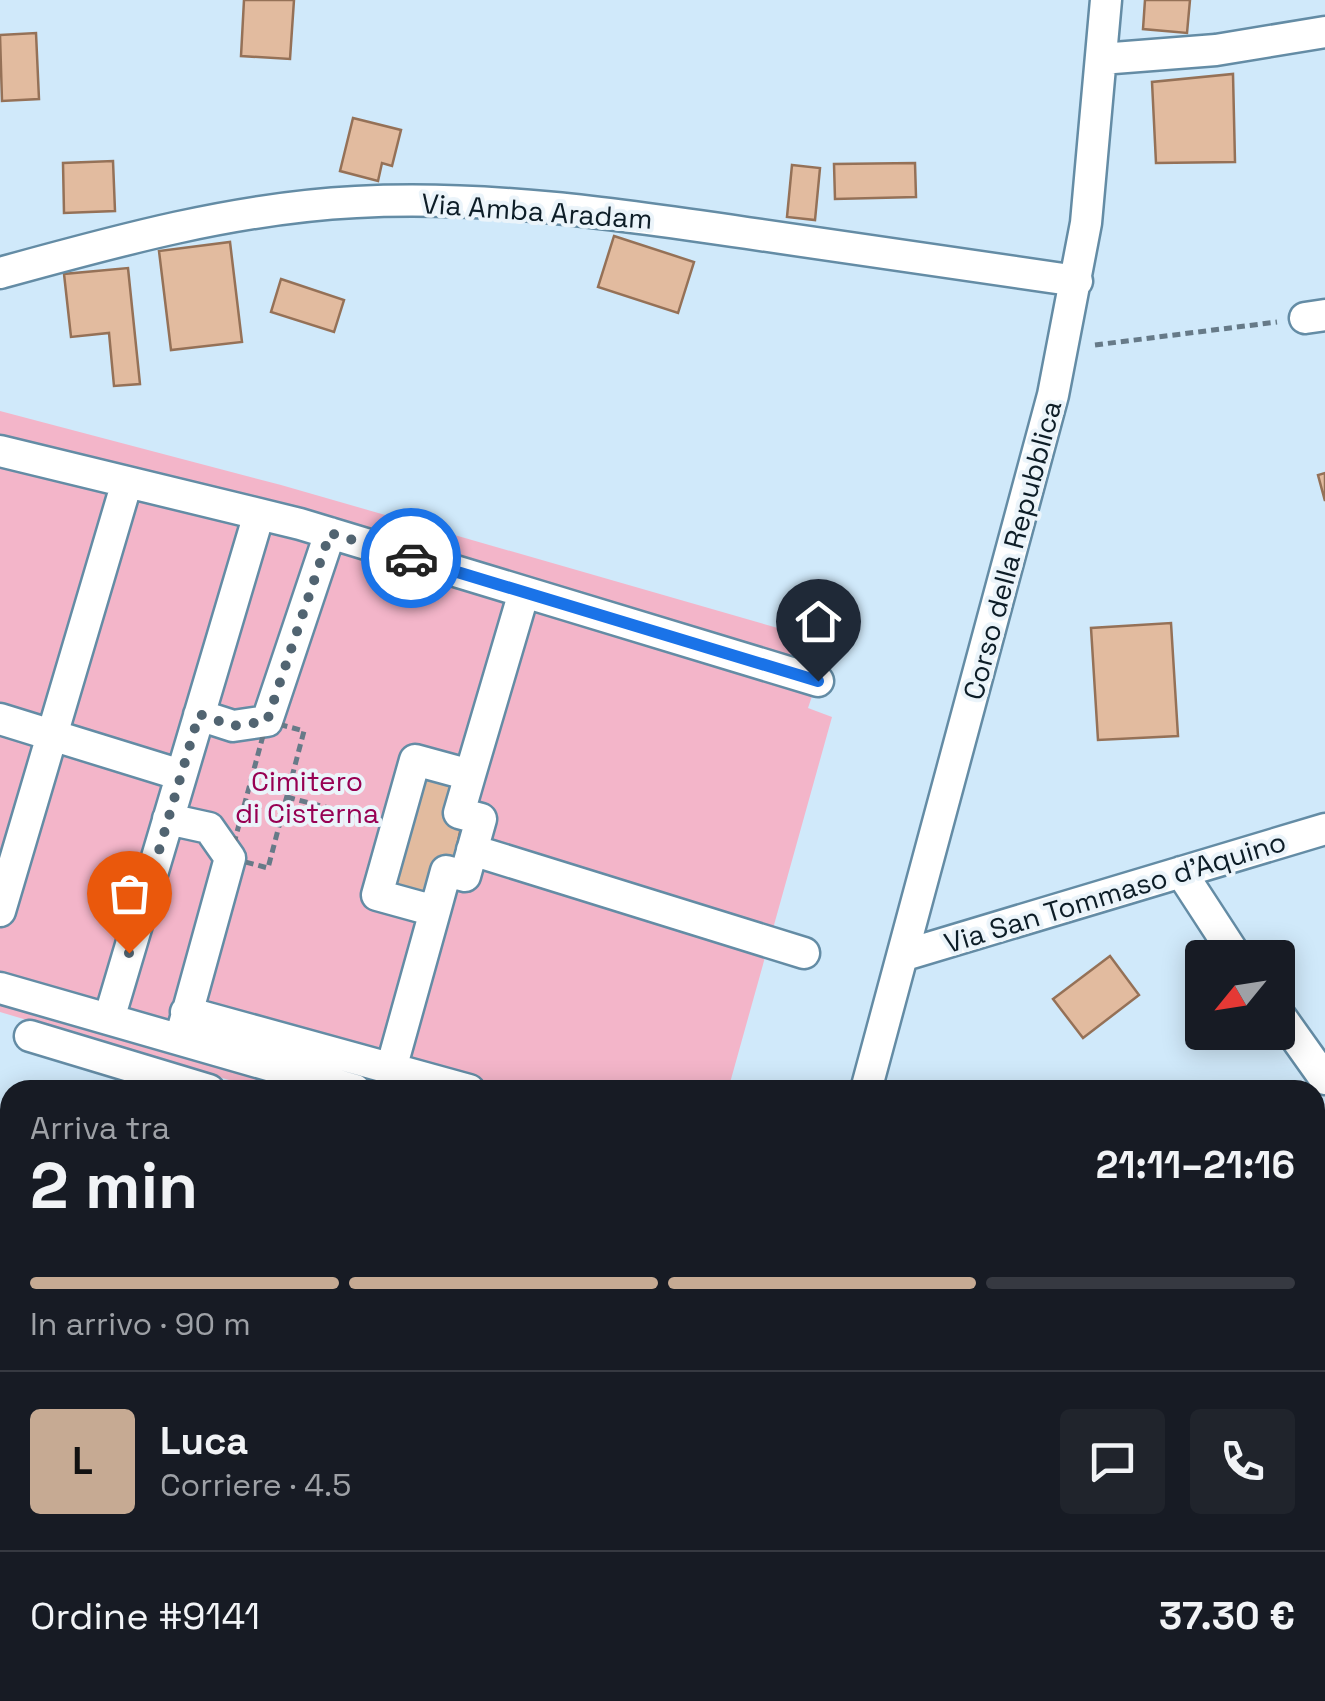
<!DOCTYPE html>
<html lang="it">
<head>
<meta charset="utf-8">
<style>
	:root { --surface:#171b24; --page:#20242c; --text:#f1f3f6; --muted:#9ea1a6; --line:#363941; --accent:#c6aa93 }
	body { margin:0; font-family:"Space Grotesk",sans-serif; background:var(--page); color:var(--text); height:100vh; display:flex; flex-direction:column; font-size:38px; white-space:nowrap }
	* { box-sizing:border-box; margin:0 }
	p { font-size:32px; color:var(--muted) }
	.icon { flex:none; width:55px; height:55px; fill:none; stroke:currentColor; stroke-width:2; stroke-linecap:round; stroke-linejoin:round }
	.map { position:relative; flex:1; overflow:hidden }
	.drawer { position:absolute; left:0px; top:1080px; width:1325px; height:622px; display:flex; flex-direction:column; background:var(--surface); border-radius:30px 30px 0 0; box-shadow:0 5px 25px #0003 }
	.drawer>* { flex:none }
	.needle { width:65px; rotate:240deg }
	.buttons { position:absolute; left:1185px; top:940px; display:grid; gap:20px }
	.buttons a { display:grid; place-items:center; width:110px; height:110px; border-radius:10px; background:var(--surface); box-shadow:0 5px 25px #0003; font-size:50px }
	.pin { position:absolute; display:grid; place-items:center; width:85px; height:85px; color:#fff; margin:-102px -42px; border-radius:50% 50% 50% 0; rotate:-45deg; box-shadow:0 0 10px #0007 }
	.pin .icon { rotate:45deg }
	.courier { position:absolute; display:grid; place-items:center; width:100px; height:100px; margin:-50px; border:8px solid #1a73e8; border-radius:50%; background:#fff; color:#222; box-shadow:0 2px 12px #0007 }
	.summary em { font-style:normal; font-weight:700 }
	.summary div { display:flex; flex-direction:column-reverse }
	.summary { display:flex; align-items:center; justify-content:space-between; height:170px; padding:0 30px }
	h1 { font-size:65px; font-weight:700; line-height:75px }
	.bar { display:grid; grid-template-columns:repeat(4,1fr); gap:15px 10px; align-content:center; height:120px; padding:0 30px }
	.bar i { height:12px; border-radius:8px; background:var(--line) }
	.bar .active { background:var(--accent) }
	.bar p { grid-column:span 4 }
	.line { display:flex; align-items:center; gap:25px; padding:0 30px; border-top:2px solid var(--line) }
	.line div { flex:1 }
	.round { display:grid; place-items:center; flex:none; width:105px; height:105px; border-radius:10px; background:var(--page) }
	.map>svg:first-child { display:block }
	.green { fill:#f3b5c9 }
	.building { fill:#e2bb9f; stroke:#957157; stroke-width:2.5 }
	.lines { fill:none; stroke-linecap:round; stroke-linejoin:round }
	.minor-casing { stroke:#648ca5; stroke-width:35 }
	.path { stroke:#667a88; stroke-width:5; stroke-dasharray:8 5; stroke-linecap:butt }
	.minor { stroke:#fff; stroke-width:30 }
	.done { stroke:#516471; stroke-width:10; stroke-dasharray:0 18 }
	.route { stroke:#1a73e8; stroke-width:12 }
	.labels { text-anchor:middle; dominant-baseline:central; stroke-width:8; stroke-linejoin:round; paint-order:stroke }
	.street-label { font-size:28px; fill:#0d1d27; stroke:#ebf4fa }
	.park-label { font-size:28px; fill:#970053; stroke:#ebf4fa }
</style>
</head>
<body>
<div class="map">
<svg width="1325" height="1701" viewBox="0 0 1325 1701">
	<rect width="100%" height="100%" fill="#d0e9fa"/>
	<path class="green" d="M 0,411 L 281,485 L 830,643 L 808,708 L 832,717 L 728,1090 L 263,1090 L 0,1012 Z"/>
	<path class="building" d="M 244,0 L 294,0 L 290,59 L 241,56 Z
		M 1145,0 L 1190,0 L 1187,33 L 1143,29 Z
		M 36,33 L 39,99 L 2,101 L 0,35 Z
		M 1233,74 L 1235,162 L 1156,163 L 1152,82 Z
		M 353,118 L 401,130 L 392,166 L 382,163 L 378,181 L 340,171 Z
		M 113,161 L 115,211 L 64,213 L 63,163 Z
		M 915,163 L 916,197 L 835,199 L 834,164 Z
		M 792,165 L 820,168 L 815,220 L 787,217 Z
		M 614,236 L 694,262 L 678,313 L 598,287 Z
		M 230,242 L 242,342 L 171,350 L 159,251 Z
		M 128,268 L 140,384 L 114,386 L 109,333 L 71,337 L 64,274 Z
		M 281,279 L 344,300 L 334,332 L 271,312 Z
		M 1325,473 L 1325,501 L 1318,475 Z
		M 1171,623 L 1178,736 L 1098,740 L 1091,628 Z
		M 423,769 L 459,779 L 462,823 L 452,868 L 429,899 L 392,889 Z
		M 1110,956 L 1139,995 L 1083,1038 L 1053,999 Z
		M 1325,1473 L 1325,1544 L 1315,1551 L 1315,1480 Z
		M 1315,1552 L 1325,1567 L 1325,1680 L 1315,1665 Z
		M 435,1692 L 489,1692 L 511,1701 L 432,1701 Z
		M 1021,1692 L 1089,1692 L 1091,1694 L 1080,1701 L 1027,1701 Z
		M 1199,1692 L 1247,1692 L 1235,1701 L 1204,1701 Z"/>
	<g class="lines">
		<defs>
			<path id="minor" d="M 1101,59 L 1216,50 L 1325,32
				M 0,273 C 116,241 235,208 356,202 C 487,195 618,214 747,233 C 857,249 967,265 1077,281
				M 1305,318 L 1325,315
				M 0,451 L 300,524 L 818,681
				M 199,715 L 233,726 L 267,721 L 330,533
				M 0,719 L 181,775
				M 415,760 L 470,775 L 459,813 L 481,819 L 465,876 L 446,871 L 435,911 L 377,895 Z
				M 470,775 L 524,592
				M 168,819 L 209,828 L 230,858 L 182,1032
				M 472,850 L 804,953
				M 1181,872 L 1237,958
				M 0,911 L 127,482
				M 905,955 L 1325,829
				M 0,988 L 355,1090
				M 186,1012 L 469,1090
				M 1278,1013 L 1325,1079
				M 109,1019 L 259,514
				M 30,1036 L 209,1090
				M 391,1069 L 435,911
				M 866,1090 L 1053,395 L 1086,223 L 1106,0
				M 1154,1692 L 1160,1701
				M 665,1701 L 669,1692"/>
		</defs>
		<use href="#minor" class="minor-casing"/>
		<path class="path" d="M 1095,345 L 1277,322
			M 267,721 L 304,731 L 268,868 L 230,858 Z
			M 287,797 L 366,818"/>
		<use href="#minor" class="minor"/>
	</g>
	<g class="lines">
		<path class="done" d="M 129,953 L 199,714 L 233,726 L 267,721 L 330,533 L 411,558"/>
		<path class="route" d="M 411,558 L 818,681"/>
	</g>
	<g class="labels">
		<g class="street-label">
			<text transform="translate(537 211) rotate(4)">Via Amba Aradam</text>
			<text transform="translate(1012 550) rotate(-75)">Corso della Repubblica</text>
			<text transform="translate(1115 892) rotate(-17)">Via San Tommaso d'Aquino</text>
		</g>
		<g class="park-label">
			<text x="307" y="781">Cimitero<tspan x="307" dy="32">di Cisterna</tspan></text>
		</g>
	</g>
</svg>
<div class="buttons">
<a><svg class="needle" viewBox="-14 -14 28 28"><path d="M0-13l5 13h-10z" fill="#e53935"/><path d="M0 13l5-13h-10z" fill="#9ea1a6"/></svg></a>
</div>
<div class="pin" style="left:129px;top:953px;background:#ea580c"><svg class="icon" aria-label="bag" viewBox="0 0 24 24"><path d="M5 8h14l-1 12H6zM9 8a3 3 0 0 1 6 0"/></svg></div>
<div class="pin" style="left:818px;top:681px;background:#1f2937"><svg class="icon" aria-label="home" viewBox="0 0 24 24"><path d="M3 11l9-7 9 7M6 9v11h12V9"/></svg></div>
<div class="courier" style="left:411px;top:558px"><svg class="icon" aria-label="car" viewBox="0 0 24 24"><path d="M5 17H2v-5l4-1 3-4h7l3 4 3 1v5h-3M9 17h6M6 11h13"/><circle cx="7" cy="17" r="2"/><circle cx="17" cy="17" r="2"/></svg></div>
<section class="drawer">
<div class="summary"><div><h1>2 min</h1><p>Arriva tra</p></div><em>21:11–21:16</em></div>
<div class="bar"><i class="active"></i><i class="active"></i><i class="active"></i><i></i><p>In arrivo · 90 m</p></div>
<div class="line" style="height:180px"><b class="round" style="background:var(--accent);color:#111">L</b><div><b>Luca</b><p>Corriere · 4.5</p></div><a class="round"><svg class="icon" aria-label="chat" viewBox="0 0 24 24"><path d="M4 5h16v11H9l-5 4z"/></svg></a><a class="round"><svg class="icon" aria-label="phone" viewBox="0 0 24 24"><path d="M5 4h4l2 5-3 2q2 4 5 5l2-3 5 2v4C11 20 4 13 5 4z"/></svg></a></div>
<div class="line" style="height:130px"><div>Ordine #9141</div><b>37.30 €</b></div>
</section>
</div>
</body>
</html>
